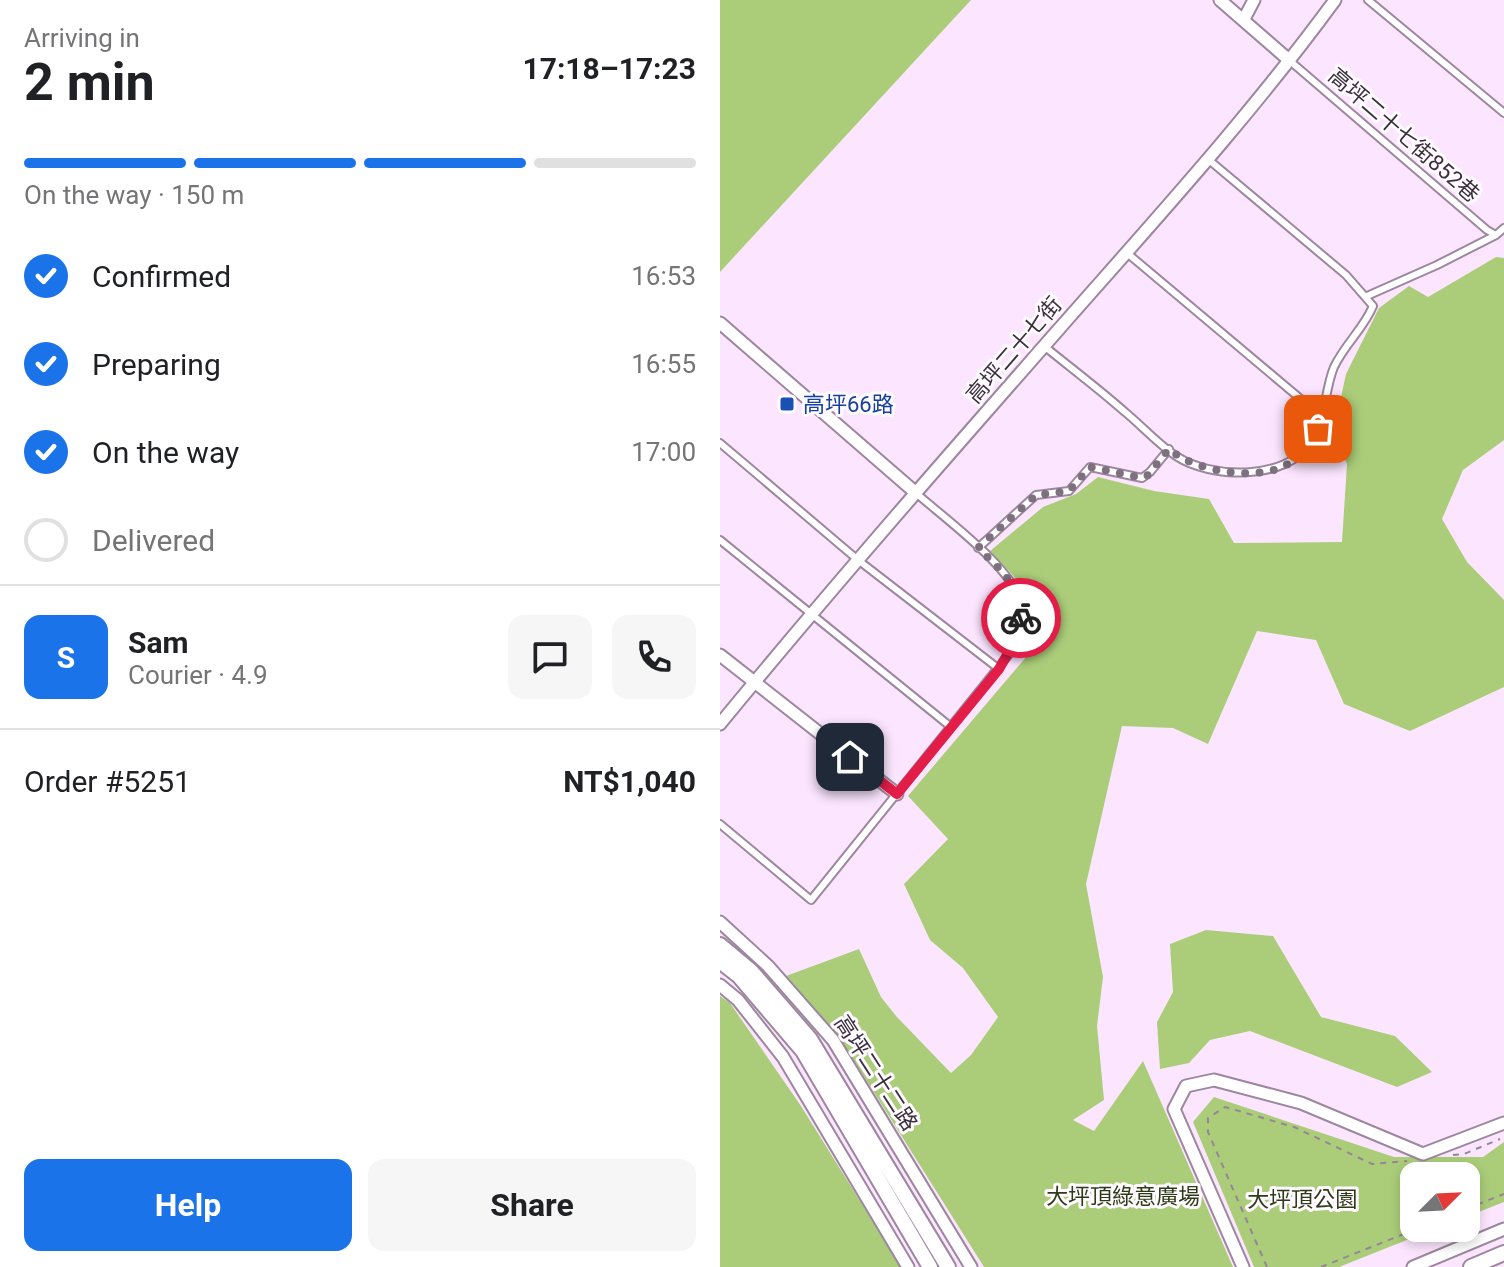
<!DOCTYPE html>
<html lang="en">
<head>
<meta charset="utf-8">
<style>
	:root { --surface:#fff; --page:#f6f6f6; --text:#202124; --muted:#757577; --line:#e0e0e0; --accent:#1a73e8 }
	body { margin:0; font-family:Roboto,"Noto Sans TC",sans-serif; background:var(--page); color:var(--text); height:100vh; display:flex; flex-direction:column; font-size:30px; white-space:nowrap }
	* { box-sizing:border-box; margin:0 }
	p { font-size:26px; color:var(--muted) }
	.icon { flex:none; width:44px; height:44px; fill:none; stroke:currentColor; stroke-width:2; stroke-linecap:round; stroke-linejoin:round }
	.map { position:relative; flex:1; overflow:hidden }
	.side { display:flex; flex-direction:column; background:var(--surface); width:720px }
	.side>* { flex:none }
	.needle { width:52px; rotate:66deg }
	.tools { position:absolute; left:680px; top:1162px; display:grid; gap:16px }
	.tools a { display:grid; place-items:center; width:80px; height:80px; border-radius:16px; background:var(--surface); box-shadow:0 4px 12px #0003; font-size:40px }
	.pin { position:absolute; display:grid; place-items:center; width:68px; height:68px; color:#fff; margin:-34px; border-radius:16px; box-shadow:0 4px 12px #0006 }
	.courier { position:absolute; display:grid; place-items:center; width:80px; height:80px; margin:-40px; border:6px solid #e11d48; border-radius:50%; background:#fff; color:#222; box-shadow:0 2px 10px #0007 }
	.summary em { font-style:normal; font-weight:700 }
	.summary div { display:flex; flex-direction:column-reverse }
	.summary { display:flex; align-items:center; justify-content:space-between; height:136px; padding:0 24px }
	h1 { font-size:52px; font-weight:700; line-height:60px }
	.bar { display:grid; grid-template-columns:repeat(4,1fr); gap:12px 8px; align-content:center; height:96px; padding:0 24px }
	.bar i { height:10px; border-radius:6px; background:var(--line) }
	.bar .active { background:var(--accent) }
	.bar p { grid-column:span 4 }
	.line { display:flex; align-items:center; gap:20px; padding:0 24px; border-top:2px solid var(--line) }
	.line div { flex:1 }
	.round { display:grid; place-items:center; flex:none; width:84px; height:84px; border-radius:16px; background:var(--page) }
	ol { padding:0 24px; list-style:none }
	li { display:flex; align-items:center; gap:24px; height:88px }
	li p { margin-inline-start:auto }
	li .icon { padding:8px; border-radius:50%; background:var(--accent); color:#fff; stroke-width:4 }
	li:last-child { color:var(--muted) }
	li i { width:44px; height:44px; border:4px solid var(--line); border-radius:50% }
	.primary-button { display:flex; gap:16px; margin-top:auto; padding:16px 24px }
	.primary-button a { flex:1; height:92px; border-radius:16px; background:var(--accent); color:#fff; font-size:32px; font-weight:700; line-height:92px; text-align:center }
	.primary-button a+a { background:var(--page); color:var(--text) }
	main { display:flex; flex:1; min-height:0 }
	.map>svg:first-child { display:block }
	.green { fill:#abcd79 }
	.lines { fill:none; stroke-linecap:round; stroke-linejoin:round }
	.service-casing { stroke:#9c879e; stroke-width:10 }
	.minor-casing { stroke:#9c879e; stroke-width:15 }
	.tertiary-casing { stroke:#9c879e; stroke-width:18 }
	.path { stroke:#958697; stroke-width:2; stroke-dasharray:6 6; stroke-linecap:butt }
	.service { stroke:#fff; stroke-width:6 }
	.minor { stroke:#fff; stroke-width:11 }
	.tertiary { stroke:#fff; stroke-width:14 }
	.done { stroke:#7d707f; stroke-width:8; stroke-dasharray:0 14.4 }
	.route { stroke:#e11d48; stroke-width:10 }
	.transit-dot { fill:#1a4fb4; stroke:#fefaff; stroke-width:3 }
	.labels { text-anchor:middle; dominant-baseline:central; stroke-width:6; stroke-linejoin:round; paint-order:stroke }
	.street-label { font-size:22px; fill:#39303a; stroke:#fefaff }
	.transit-label { font-size:22px; fill:#164399; stroke:#fefaff; text-anchor:start }
	.park-label { font-size:22px; fill:#2d3c16; stroke:#fefaff }
</style>
</head>
<body>
<main>
<section class="side">
<div class="summary"><div><h1>2 min</h1><p>Arriving in</p></div><em>17:18–17:23</em></div>
<div class="bar"><i class="active"></i><i class="active"></i><i class="active"></i><i></i><p>On the way · 150 m</p></div>
<ol>
<li><svg class="icon" aria-label="check" viewBox="0 0 24 24"><path d="M5 12l5 5 9-10"/></svg>Confirmed<p>16:53</p></li>
<li><svg class="icon" aria-label="check" viewBox="0 0 24 24"><path d="M5 12l5 5 9-10"/></svg>Preparing<p>16:55</p></li>
<li><svg class="icon" aria-label="check" viewBox="0 0 24 24"><path d="M5 12l5 5 9-10"/></svg>On the way<p>17:00</p></li>
<li><i></i>Delivered</li>
</ol>
<div class="line" style="height:144px"><b class="round" style="background:var(--accent);color:#fff">S</b><div><b>Sam</b><p>Courier · 4.9</p></div><a class="round"><svg class="icon" aria-label="chat" viewBox="0 0 24 24"><path d="M4 5h16v11H9l-5 4z"/></svg></a><a class="round"><svg class="icon" aria-label="phone" viewBox="0 0 24 24"><path d="M5 4h4l2 5-3 2q2 4 5 5l2-3 5 2v4C11 20 4 13 5 4z"/></svg></a></div>
<div class="line" style="height:104px"><div>Order #5251</div><b>NT$1,040</b></div>
<div class="primary-button"><a>Help</a><a>Share</a></div>
</section>
<div class="map">
<svg width="784" height="1267" viewBox="0 0 784 1267">
	<rect width="100%" height="100%" fill="#fce6ff"/>
	<path class="green" d="M 0,0 L 251,0 L 0,272 Z
		M 776,257 L 784,258 L 784,440 L 743,470 L 722,519 L 747,562 L 784,600 L 784,687 L 690,731 L 624,704 L 596,640 L 537,631 L 488,744 L 453,728 L 402,726 L 366,884 L 383,977 L 377,1026 L 384,1100 L 353,1120 L 374,1131 L 423,1061 L 513,1267 L 264,1267 L 128,1051 L 66,976 L 139,949 L 161,997 L 176,1016 L 231,1073 L 251,1055 L 278,1017 L 243,968 L 210,940 L 184,884 L 228,839 L 188,796 L 307,656 L 314,598 L 270,551 L 323,507 L 356,494 L 378,477 L 434,491 L 489,499 L 514,543 L 622,542 L 627,464 L 613,434 L 626,374 L 659,308 L 689,286 L 708,297 Z
		M 486,930 L 553,936 L 601,1017 L 675,1036 L 712,1072 L 677,1087 L 530,1031 L 490,1040 L 469,1063 L 440,1069 L 437,1022 L 453,992 L 450,944 Z
		M 0,996 L 10,1003 L 81,1106 L 181,1267 L 0,1267 Z
		M 494,1097 L 674,1157 L 763,1157 L 784,1142 L 784,1202 L 746,1217 L 746,1176 L 694,1176 L 694,1228 L 717,1228 L 619,1267 L 534,1267 L 473,1122 Z"/>
	<g class="lines">
		<defs>
			<path id="service" d="M 648,0 L 784,113
				M 570,61 L 767,230 L 776,235
				M 407,253 L 601,416
				M 647,296 L 717,265 L 776,235 L 784,228
				M 324,346 C 351,368 379,389 405,412 C 422,426 438,444 456,456 C 491,479 565,481 591,443 C 606,422 604,391 614,367 C 625,344 644,328 653,306 L 626,275 L 489,160
				M 0,443 L 138,560 L 279,669
				M 0,540 L 231,727
				M 258,548 L 316,495 L 349,491 L 370,467 L 422,478 L 430,472 L 449,449
				M 0,824 L 91,900 L 290,653 C 299,636 305,618 299,599 C 290,566 223,517 196,493"/>
			<path id="minor" d="M 500,0 L 570,61
				M 524,19 L 534,0
				M 0,323 L 196,493
				M 0,655 L 177,794
				M 0,724 C 110,590 224,460 339,329 C 434,221 530,116 615,0
				M 0,922 L 48,966 L 113,1040 L 251,1267
				M 0,985 L 18,1000 L 63,1057 L 188,1267
				M 523,1267 L 454,1109 L 466,1086 L 494,1080 L 581,1103 L 703,1154 L 784,1123
				M 693,1267 L 784,1229"/>
			<path id="tertiary" d="M 0,945 L 31,971 L 90,1039 L 228,1267
				M 0,961 L 19,976 L 83,1051 L 210,1267
				M 751,1267 L 784,1253"/>
		</defs>
		<use href="#service" class="service-casing"/>
		<use href="#minor" class="minor-casing"/>
		<use href="#tertiary" class="tertiary-casing"/>
		<path class="path" d="M 733,1155 L 744,1154 L 780,1139
			M 746,1209 L 784,1194
			M 547,1267 L 488,1132 L 488,1118 L 505,1107 L 574,1127 L 652,1164 L 687,1161
			M 601,1267 L 699,1228"/>
		<use href="#service" class="service"/>
		<use href="#minor" class="minor"/>
		<use href="#tertiary" class="tertiary"/>
	</g>
	<g class="lines">
		<path class="done" d="M 301,618 C 301,586 280,569 258,548 L 316,495 L 349,491 L 370,467 L 422,478 L 427,476 L 449,449 C 473,471 535,481 564,466 C 580,458 591,444 598,429"/>
		<path class="route" d="M 130,757 L 177,794 L 279,669 L 298,636 L 301,618"/>
	</g>
	<rect class="transit-dot" x="59" y="396" width="16" height="16" rx="4"/>
	<g class="labels">
		<g class="street-label">
			<text transform="translate(684 135) rotate(41)">高坪二十七街852巷</text>
			<text transform="translate(294 350) rotate(-49)">高坪二十七街</text>
			<text transform="translate(156 1073) rotate(57)">高坪二十二路</text>
		</g>
		<g class="transit-label">
			<text x="83" y="404">高坪66路</text>
		</g>
		<g class="park-label">
			<text x="403" y="1196">大坪頂綠意廣場</text>
			<text x="582" y="1199">大坪頂公園</text>
		</g>
	</g>
</svg>
<div class="tools">
<a><svg class="needle" viewBox="-14 -14 28 28"><path d="M0-13l5 13h-10z" fill="#e53935"/><path d="M0 13l5-13h-10z" fill="#757577"/></svg></a>
</div>
<div class="pin" style="left:598px;top:429px;background:#ea580c"><svg class="icon" aria-label="bag" viewBox="0 0 24 24"><path d="M5 8h14l-1 12H6zM9 8a3 3 0 0 1 6 0"/></svg></div>
<div class="pin" style="left:130px;top:757px;background:#1f2937"><svg class="icon" aria-label="home" viewBox="0 0 24 24"><path d="M3 11l9-7 9 7M6 9v11h12V9"/></svg></div>
<div class="courier" style="left:301px;top:618px"><svg class="icon" aria-label="bike" viewBox="0 0 24 24"><circle cx="6" cy="16" r="4"/><circle cx="18" cy="16" r="4"/><path d="M6 16l4-8h5l3 8M10 8l3 8H6M13 5h3"/></svg></div>
</div>
</main>
</body>
</html>
